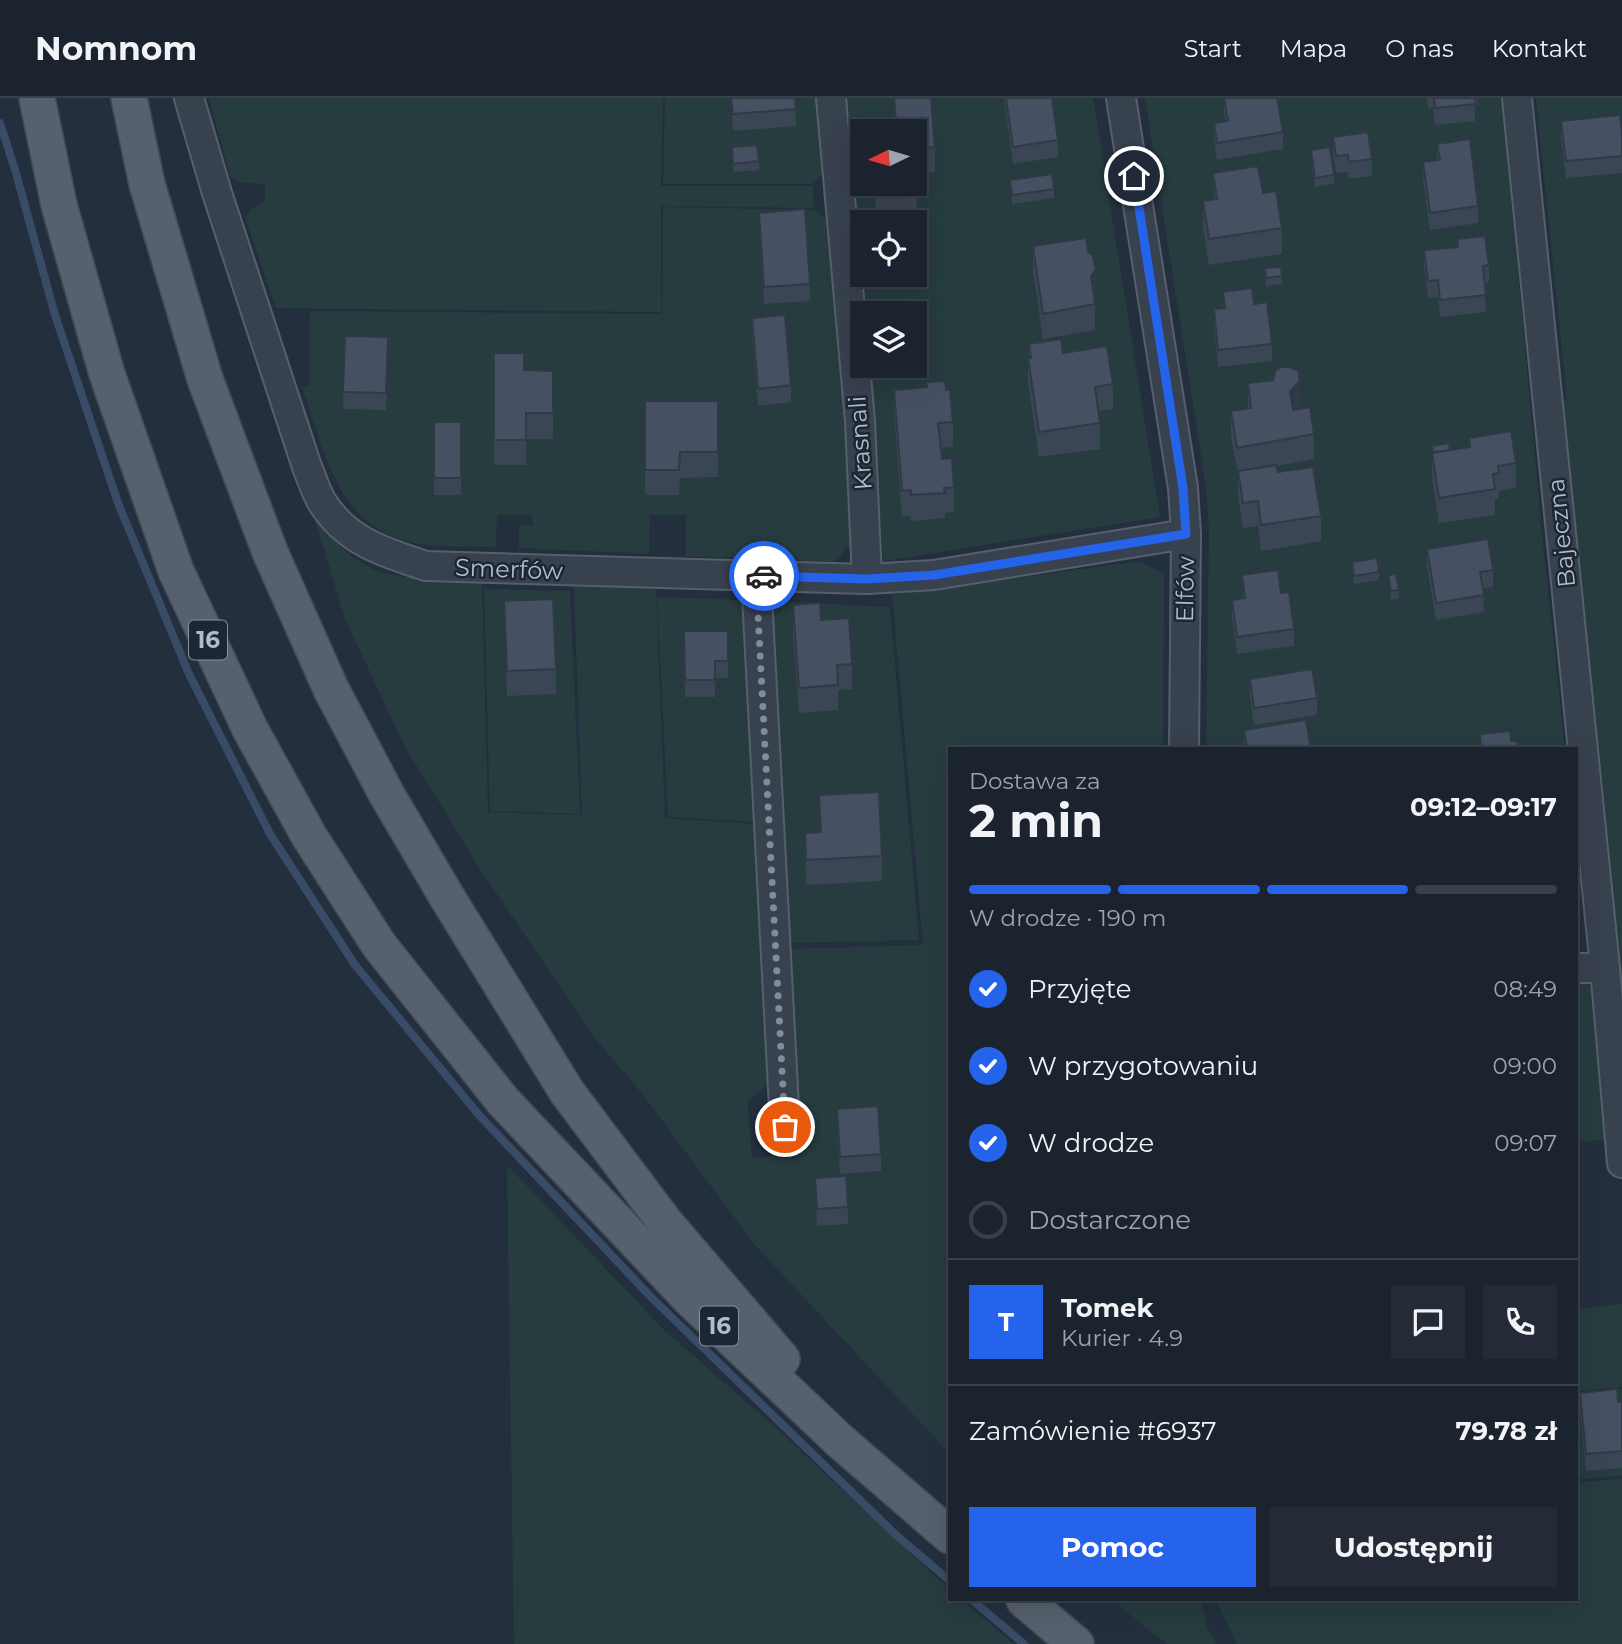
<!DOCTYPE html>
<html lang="pl">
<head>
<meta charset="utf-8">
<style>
	:root { --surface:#1b232e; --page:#242b36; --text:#f1f3f6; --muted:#a0a4aa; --line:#39404a; --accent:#2563eb }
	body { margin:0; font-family:Montserrat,sans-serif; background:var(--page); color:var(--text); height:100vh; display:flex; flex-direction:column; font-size:26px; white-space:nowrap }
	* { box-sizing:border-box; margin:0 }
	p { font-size:23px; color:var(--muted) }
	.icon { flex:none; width:38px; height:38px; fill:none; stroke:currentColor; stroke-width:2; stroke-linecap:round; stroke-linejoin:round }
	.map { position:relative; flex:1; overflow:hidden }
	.details { position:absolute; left:948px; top:649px; width:630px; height:854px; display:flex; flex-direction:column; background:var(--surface); border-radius:0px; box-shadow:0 7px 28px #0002,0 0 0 2px var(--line) }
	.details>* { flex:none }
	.needle { width:46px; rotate:265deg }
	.controls { position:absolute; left:850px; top:21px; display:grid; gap:14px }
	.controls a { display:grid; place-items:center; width:77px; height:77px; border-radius:0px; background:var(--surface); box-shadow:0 7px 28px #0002,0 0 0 2px var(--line); font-size:35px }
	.pin { position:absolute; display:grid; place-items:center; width:60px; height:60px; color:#fff; margin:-30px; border:4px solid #fff; border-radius:50%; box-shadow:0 2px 7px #0007 }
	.courier { position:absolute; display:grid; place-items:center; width:70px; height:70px; margin:-35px; border:5px solid #2563eb; border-radius:50%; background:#fff; color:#222; box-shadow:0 2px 9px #0007 }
	.headline em { font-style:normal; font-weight:700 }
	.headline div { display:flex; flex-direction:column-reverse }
	.headline { display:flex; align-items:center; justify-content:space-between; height:119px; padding:0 21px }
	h1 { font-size:46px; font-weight:700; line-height:52px }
	.bar { display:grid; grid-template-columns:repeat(4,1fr); gap:10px 7px; align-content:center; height:84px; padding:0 21px }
	.bar i { height:9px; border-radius:5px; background:var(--line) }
	.bar .on { background:var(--accent) }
	.bar p { grid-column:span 4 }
	.line { display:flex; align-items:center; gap:18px; padding:0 21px; border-top:2px solid var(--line) }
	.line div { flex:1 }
	.round { display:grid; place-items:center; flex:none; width:74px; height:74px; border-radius:0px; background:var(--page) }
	ol { padding:0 21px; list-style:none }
	li { display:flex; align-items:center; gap:21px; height:77px }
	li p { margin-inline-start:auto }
	li .icon { padding:7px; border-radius:50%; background:var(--accent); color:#fff; stroke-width:4 }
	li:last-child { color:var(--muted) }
	li i { width:38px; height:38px; border:4px solid var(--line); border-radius:50% }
	.button { display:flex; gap:14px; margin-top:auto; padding:14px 21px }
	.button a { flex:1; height:80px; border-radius:0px; background:var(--accent); color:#fff; font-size:28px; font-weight:700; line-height:80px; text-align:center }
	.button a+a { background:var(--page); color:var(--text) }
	header { display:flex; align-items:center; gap:42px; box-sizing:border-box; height:98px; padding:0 35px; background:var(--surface); border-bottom:2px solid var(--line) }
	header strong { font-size:33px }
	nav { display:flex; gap:38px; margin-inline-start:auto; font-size:24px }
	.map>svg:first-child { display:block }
	.green { fill:#263c3f; fill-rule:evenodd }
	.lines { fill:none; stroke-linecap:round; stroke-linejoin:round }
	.stream { stroke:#394c67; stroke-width:8 }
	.minor-casing { stroke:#565f6c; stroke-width:32 }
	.major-casing { stroke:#414a57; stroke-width:38 }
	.minor { stroke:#38414e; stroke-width:28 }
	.major { stroke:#56606e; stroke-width:35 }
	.wall { fill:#3b4654 }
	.shaded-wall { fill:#303945 }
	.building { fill:#455162; stroke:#303945; stroke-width:2 }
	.done { stroke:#828b98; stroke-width:7; stroke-dasharray:0 12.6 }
	.route { stroke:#2563eb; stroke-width:9 }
	.labels { text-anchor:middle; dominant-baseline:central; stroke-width:5; stroke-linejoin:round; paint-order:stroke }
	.shield { fill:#1d2633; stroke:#878f9c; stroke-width:2 }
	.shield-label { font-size:23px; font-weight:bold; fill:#b4bcc9 }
	.street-label { font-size:24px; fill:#b4bcc9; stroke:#1d2633 }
</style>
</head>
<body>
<header>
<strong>Nomnom</strong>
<nav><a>Start</a><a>Mapa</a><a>O nas</a><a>Kontakt</a></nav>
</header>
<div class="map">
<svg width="1622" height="1546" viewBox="0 0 1622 1546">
	<rect width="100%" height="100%" fill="#242f3e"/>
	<path class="green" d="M 209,0 L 663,0 L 661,88 L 813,88 L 813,110 L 661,108 L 661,214 L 276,210 L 245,119 L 251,111 L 265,104 L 265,86 L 245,85 L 231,81 Z
		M 665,0 L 821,0 L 827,72 L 812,86 L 663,86 Z
		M 846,0 L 1093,0 L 1160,419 L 883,463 L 870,268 L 915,268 L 915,215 L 865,215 ZM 863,33 L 915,33 L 915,86 L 863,86 ZM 863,124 L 915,124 L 915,177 L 863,177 Z
		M 1145,0 L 1502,0 L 1542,436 L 1565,651 L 1206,651 L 1209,431 L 1206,389 Z
		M 1536,0 L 1622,0 L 1622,883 L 1614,883 L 1556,304 L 1567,302 Z
		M 663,109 L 814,112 L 833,127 L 854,448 L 846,449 L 841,458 L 833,464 L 686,458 L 686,417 L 650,417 L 649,456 L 519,450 L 519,427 L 533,427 L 532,417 L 497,417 L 496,449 C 464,448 429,451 399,441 C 334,418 322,346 302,289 L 309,288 L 310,213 L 662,216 Z
		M 314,419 C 329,437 345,455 365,467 C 391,483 451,481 482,483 L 488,714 L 582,717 L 574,487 L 656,490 L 665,720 L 756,726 L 767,986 L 748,1004 L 752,1060 L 799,1056 L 789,851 L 923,847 L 892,497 L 1141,463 C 1148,470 1157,470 1164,477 L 1163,651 L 950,651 L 950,1356 L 754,1146 L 644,998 L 595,940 L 480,771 L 404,647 L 345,521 Z
		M 484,491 L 570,493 L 580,716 L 490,713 Z
		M 657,499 L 745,502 L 756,724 L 668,719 Z
		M 769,503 L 890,509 L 919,842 L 788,845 Z
		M 1577,884 L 1585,884 L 1596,895 L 1608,1041 L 1577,1044 Z
		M 507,1067 L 663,1231 L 775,1329 L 950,1492 L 950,1502 L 962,1502 L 1014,1546 L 514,1546 Z
		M 1622,1206 L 1622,1289 L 1577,1293 L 1577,1211 Z
		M 1622,1291 L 1622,1378 L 1577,1381 L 1577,1295 Z
		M 1622,1381 L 1622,1546 L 1237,1546 L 1216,1502 L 1577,1502 L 1577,1384 Z
		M 1113,1502 L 1201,1502 L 1207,1530 L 1216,1546 L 1168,1546 L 1146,1530 Z"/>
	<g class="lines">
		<path class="stream" d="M 0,25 L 16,75 L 55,217 L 118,405 L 189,576 L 270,736 L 355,867 L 479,1017 L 650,1198 L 896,1437 L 950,1483
			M 972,1502 L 1024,1546"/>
		<defs>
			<path id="minor" d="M 189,0 L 217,95 L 307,369 C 312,381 316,394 322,404 C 346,443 385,455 426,468 L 867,481 L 934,477 L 1186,436
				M 831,0 L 860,323 L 867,481
				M 1121,0 L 1183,390 L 1186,436 L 1184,651
				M 1517,0 L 1605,870 L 1577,870
				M 756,478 L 785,1029
				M 1605,870 L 1622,1065"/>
			<path id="major" d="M 37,0 L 59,107 L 107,276 L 176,473 L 250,631 L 309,738 L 379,847 L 503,1003 L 689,1200 L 840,1343 L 950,1438
				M 129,0 L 147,86 L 205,281 L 270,454 L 331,591 L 387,697 L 447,799 L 567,994 L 664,1123 L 782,1261
				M 1024,1502 L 1076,1546"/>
		</defs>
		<use href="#minor" class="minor-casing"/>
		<use href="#major" class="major-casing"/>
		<use href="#minor" class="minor"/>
		<use href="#major" class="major"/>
	</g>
	<path class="wall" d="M 731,0 L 795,0 L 796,28 L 733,33 Z
		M 894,0 L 935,49 L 935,74 L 916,76 L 917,114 L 876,118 L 874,86 L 915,86 L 915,33 L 871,33 L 871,26 L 894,24 Z
		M 1004,0 L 1052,0 L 1058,42 L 1058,59 L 1013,66 Z
		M 1224,0 L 1277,0 L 1283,34 L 1283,51 L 1217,62 L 1214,42 L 1214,25 L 1225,23 L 1224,12 Z
		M 1427,0 L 1477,0 L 1477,7 L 1475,7 L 1475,23 L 1435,27 L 1433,9 L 1428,10 Z
		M 1561,23 L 1622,38 L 1622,75 L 1566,80 L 1561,40 Z
		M 1333,39 L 1372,61 L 1372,78 L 1349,81 L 1348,74 L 1336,75 L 1333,56 Z
		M 1437,46 L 1478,108 L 1478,125 L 1430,132 L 1423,81 L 1423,64 L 1437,63 Z
		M 732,49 L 759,63 L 759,72 L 733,74 Z
		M 1311,52 L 1334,77 L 1334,86 L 1315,89 L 1311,60 Z
		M 1213,75 L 1263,95 L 1282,130 L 1282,156 L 1209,167 L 1203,129 L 1203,103 L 1214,102 Z
		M 1010,82 L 1054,91 L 1054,100 L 1012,106 Z
		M 759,115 L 810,186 L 810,203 L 764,206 L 759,132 Z
		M 1457,141 L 1489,167 L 1489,184 L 1484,185 L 1486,214 L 1440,219 L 1438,199 L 1428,200 L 1424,169 L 1424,152 L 1457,149 Z
		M 1033,148 L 1096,197 L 1094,199 L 1095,206 L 1095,232 L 1043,241 L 1033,173 Z
		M 1265,170 L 1282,178 L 1282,186 L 1266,188 Z
		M 1223,194 L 1254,206 L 1272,246 L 1272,263 L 1218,269 L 1214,228 L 1214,211 L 1223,210 Z
		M 752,220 L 791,287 L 791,304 L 758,308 L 752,237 Z
		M 345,238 L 388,239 L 386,312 L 343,311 Z
		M 1029,246 L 1063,255 L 1113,286 L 1113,311 L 1098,313 L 1100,325 L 1100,351 L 1039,359 L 1028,285 L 1028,260 L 1029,260 Z
		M 494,255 L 524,272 L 553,273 L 553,341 L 526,341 L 526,367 L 494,367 Z
		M 910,268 L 923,268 L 923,277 L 911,278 Z
		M 1248,285 L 1299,309 L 1298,311 L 1314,336 L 1314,361 L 1277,368 L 1278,374 L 1321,418 L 1321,443 L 1261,453 L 1258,428 L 1243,430 L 1238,398 L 1238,375 L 1231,339 L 1231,313 L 1248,311 Z
		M 894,292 L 946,292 L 953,324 L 953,349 L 941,350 L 942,361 L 954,389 L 954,414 L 945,415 L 945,420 L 911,423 L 911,418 L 902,418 L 894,317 Z
		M 645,303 L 718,303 L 718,379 L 680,380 L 679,397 L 645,397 Z
		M 434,324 L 461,324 L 461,397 L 434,397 Z
		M 1469,340 L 1516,365 L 1516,390 L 1499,393 L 1499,401 L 1495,401 L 1495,417 L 1439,425 L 1432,380 L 1432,348 L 1450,352 L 1469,349 Z
		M 1427,451 L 1493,472 L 1493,489 L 1483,490 L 1484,514 L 1436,522 L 1427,468 Z
		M 1352,464 L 1379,474 L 1379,482 L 1354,486 Z
		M 1242,477 L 1281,495 L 1294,531 L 1294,548 L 1237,556 L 1232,519 L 1232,502 L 1243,500 Z
		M 1388,477 L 1399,492 L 1399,500 L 1391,502 Z
		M 504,503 L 556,571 L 556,596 L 507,598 Z
		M 793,507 L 821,522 L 852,566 L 852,591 L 838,592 L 838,612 L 799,615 L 793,533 Z
		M 684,533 L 728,533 L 728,580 L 715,580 L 715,599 L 685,599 Z
		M 1250,581 L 1317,600 L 1317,617 L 1254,627 L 1250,598 Z
		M 1244,632 L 1311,651 L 1244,651 Z
		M 819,697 L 882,758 L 882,783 L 806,787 L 805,735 L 820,734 Z
		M 837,1011 L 881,1056 L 881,1073 L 840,1076 L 837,1028 Z
		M 815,1080 L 848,1109 L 848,1126 L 817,1128 Z
		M 1577,1125 L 1579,1145 L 1579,1162 L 1577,1162 Z
		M 1580,1295 L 1618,1304 L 1622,1304 L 1622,1370 L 1586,1373 L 1580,1312 Z"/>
	<path class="shaded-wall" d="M 1096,172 L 1096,197 L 1091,203 L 1091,178 Z
		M 1299,284 L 1299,309 L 1290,319 L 1290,293 Z"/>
	<path class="building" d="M 731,0 L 795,0 L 796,11 L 733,16 Z
		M 894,0 L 931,0 L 935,49 L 915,51 L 915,33 L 871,33 L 871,26 L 896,23 Z
		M 1006,0 L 1052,0 L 1058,42 L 1013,49 Z
		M 1224,0 L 1277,0 L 1283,34 L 1217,45 L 1214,25 L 1228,23 Z
		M 1434,0 L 1475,0 L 1475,6 L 1435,10 Z
		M 1620,17 L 1622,38 L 1622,58 L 1566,63 L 1561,23 Z
		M 1368,34 L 1372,61 L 1349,64 L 1348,57 L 1336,58 L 1333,39 Z
		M 1470,41 L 1478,108 L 1430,115 L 1423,64 L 1440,62 L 1437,46 Z
		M 757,47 L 759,63 L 733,66 L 732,49 Z
		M 1330,49 L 1334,77 L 1315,80 L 1311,52 Z
		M 1258,68 L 1263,95 L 1276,93 L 1282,130 L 1209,141 L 1203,103 L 1217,101 L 1213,75 Z
		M 915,70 L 917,89 L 876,93 L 876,86 L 915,86 Z
		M 1052,76 L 1054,91 L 1012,97 L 1010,82 Z
		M 805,111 L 810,186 L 764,189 L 759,115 Z
		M 1485,138 L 1489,167 L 1483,168 L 1486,197 L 1440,202 L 1438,182 L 1428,183 L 1424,152 L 1458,149 L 1457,141 Z
		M 1086,140 L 1088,154 L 1093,158 L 1096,172 L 1091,178 L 1095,206 L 1043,216 L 1033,148 Z
		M 1281,169 L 1282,178 L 1266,180 L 1265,170 Z
		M 1252,190 L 1254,206 L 1267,204 L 1272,246 L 1218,252 L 1214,211 L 1225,210 L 1223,194 Z
		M 785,217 L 791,287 L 758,291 L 752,220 Z
		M 345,238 L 388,239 L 386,295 L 343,294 Z
		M 1061,241 L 1063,255 L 1107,248 L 1113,286 L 1095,289 L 1100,325 L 1039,334 L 1028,260 L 1031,260 L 1029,246 Z
		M 921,253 L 923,268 L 911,269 L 911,268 L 915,268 L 915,254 Z
		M 494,255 L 524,255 L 524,272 L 553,273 L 553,315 L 526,315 L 526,342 L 494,342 Z
		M 1281,269 L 1290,269 L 1299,273 L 1299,284 L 1290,293 L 1293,312 L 1310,309 L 1314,336 L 1237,350 L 1231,313 L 1251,310 L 1248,285 L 1273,282 L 1275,273 Z
		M 945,283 L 946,292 L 950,292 L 953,324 L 938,325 L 942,361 L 952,360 L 954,389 L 944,390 L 945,395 L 911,397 L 911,392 L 902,393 L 894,292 L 927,289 L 926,284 Z
		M 645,303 L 718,303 L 718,354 L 680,354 L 679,372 L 645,372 Z
		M 434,324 L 461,324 L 461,380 L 434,380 Z
		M 1511,333 L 1516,365 L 1498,368 L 1499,375 L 1493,376 L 1495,391 L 1439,400 L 1432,355 L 1470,349 L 1469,340 Z
		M 1449,345 L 1450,352 L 1433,354 L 1432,348 Z
		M 1276,367 L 1278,374 L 1313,369 L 1321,418 L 1261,427 L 1258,403 L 1243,405 L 1238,373 Z
		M 1488,441 L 1493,472 L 1480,474 L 1484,497 L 1436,505 L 1427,451 Z
		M 1377,460 L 1379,474 L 1354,478 L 1352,464 Z
		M 1278,472 L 1281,495 L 1289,494 L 1294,531 L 1237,539 L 1232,502 L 1245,500 L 1242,477 Z
		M 1396,476 L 1399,492 L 1391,493 L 1388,477 Z
		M 553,501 L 556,571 L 507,573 L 504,503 Z
		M 820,505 L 821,522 L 849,520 L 852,566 L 837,567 L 838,587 L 799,590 L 793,507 Z
		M 684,533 L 728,533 L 728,563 L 715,563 L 715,582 L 685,582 Z
		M 1312,571 L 1317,600 L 1254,610 L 1250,581 Z
		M 1306,622 L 1311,651 L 1247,651 L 1244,632 Z
		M 1510,633 L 1511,643 L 1517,643 L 1518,651 L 1481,651 L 1480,636 Z
		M 879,694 L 882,758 L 806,762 L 805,735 L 821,734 L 819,697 Z
		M 878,1008 L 881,1056 L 840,1059 L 837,1011 Z
		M 846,1078 L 848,1109 L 817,1111 L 815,1080 Z
		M 1577,1125 L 1579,1145 L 1577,1145 Z
		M 1617,1291 L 1618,1304 L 1622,1304 L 1622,1353 L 1586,1356 L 1580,1295 Z"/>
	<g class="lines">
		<path class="done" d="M 764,478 L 756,478 L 785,1029"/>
		<path class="route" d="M 764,478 L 867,481 L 934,477 L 1186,436 L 1183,390 L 1134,78"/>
	</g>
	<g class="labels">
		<g class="shield">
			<rect x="189" y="522.5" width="38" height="39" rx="5"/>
			<rect x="700" y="1208.5" width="38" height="39" rx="5"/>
		</g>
		<g class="shield-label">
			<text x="208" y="542">16</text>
			<text x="719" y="1228">16</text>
		</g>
		<g class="street-label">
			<text transform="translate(860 345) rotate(-94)">Krasnali</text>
			<text transform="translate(1561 435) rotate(-96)">Bajeczna</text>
			<text transform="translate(509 471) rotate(2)">Smerfów</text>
			<text transform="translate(1185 491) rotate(-89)">Elfów</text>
		</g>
	</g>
</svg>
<div class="controls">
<a><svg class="needle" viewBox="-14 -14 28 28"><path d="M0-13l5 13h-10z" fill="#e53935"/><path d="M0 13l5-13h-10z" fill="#a0a4aa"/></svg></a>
<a><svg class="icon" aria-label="locate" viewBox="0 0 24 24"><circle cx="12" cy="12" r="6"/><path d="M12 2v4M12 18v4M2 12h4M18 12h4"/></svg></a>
<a><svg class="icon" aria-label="layers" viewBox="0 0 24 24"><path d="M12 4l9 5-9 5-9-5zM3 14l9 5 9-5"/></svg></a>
</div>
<div class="pin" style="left:785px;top:1029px;background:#ea580c"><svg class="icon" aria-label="bag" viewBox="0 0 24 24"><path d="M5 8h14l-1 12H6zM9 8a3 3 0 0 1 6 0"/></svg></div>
<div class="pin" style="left:1134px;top:78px;background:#1f2937"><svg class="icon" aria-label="home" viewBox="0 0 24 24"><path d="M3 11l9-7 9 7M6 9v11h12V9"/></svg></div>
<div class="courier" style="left:764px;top:478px"><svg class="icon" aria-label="car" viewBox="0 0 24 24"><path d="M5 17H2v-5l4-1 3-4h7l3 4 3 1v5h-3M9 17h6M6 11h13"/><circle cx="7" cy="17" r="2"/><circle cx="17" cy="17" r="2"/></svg></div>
<section class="details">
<div class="headline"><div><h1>2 min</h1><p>Dostawa za</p></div><em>09:12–09:17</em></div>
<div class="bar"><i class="on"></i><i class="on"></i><i class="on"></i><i></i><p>W drodze · 190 m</p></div>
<ol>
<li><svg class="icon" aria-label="check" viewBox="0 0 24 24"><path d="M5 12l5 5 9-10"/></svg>Przyjęte<p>08:49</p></li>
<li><svg class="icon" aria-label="check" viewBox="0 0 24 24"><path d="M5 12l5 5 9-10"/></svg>W przygotowaniu<p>09:00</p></li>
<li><svg class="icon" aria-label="check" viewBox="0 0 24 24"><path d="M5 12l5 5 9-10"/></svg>W drodze<p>09:07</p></li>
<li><i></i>Dostarczone</li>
</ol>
<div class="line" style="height:126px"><b class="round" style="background:var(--accent);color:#fff">T</b><div><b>Tomek</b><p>Kurier · 4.9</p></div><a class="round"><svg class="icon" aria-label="chat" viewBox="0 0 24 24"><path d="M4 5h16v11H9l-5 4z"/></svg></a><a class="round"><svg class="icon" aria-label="phone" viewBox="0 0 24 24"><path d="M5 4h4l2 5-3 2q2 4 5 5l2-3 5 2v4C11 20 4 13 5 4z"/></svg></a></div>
<div class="line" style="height:91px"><div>Zamówienie #6937</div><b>79.78 zł</b></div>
<div class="button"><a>Pomoc</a><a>Udostępnij</a></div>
</section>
</div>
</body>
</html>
